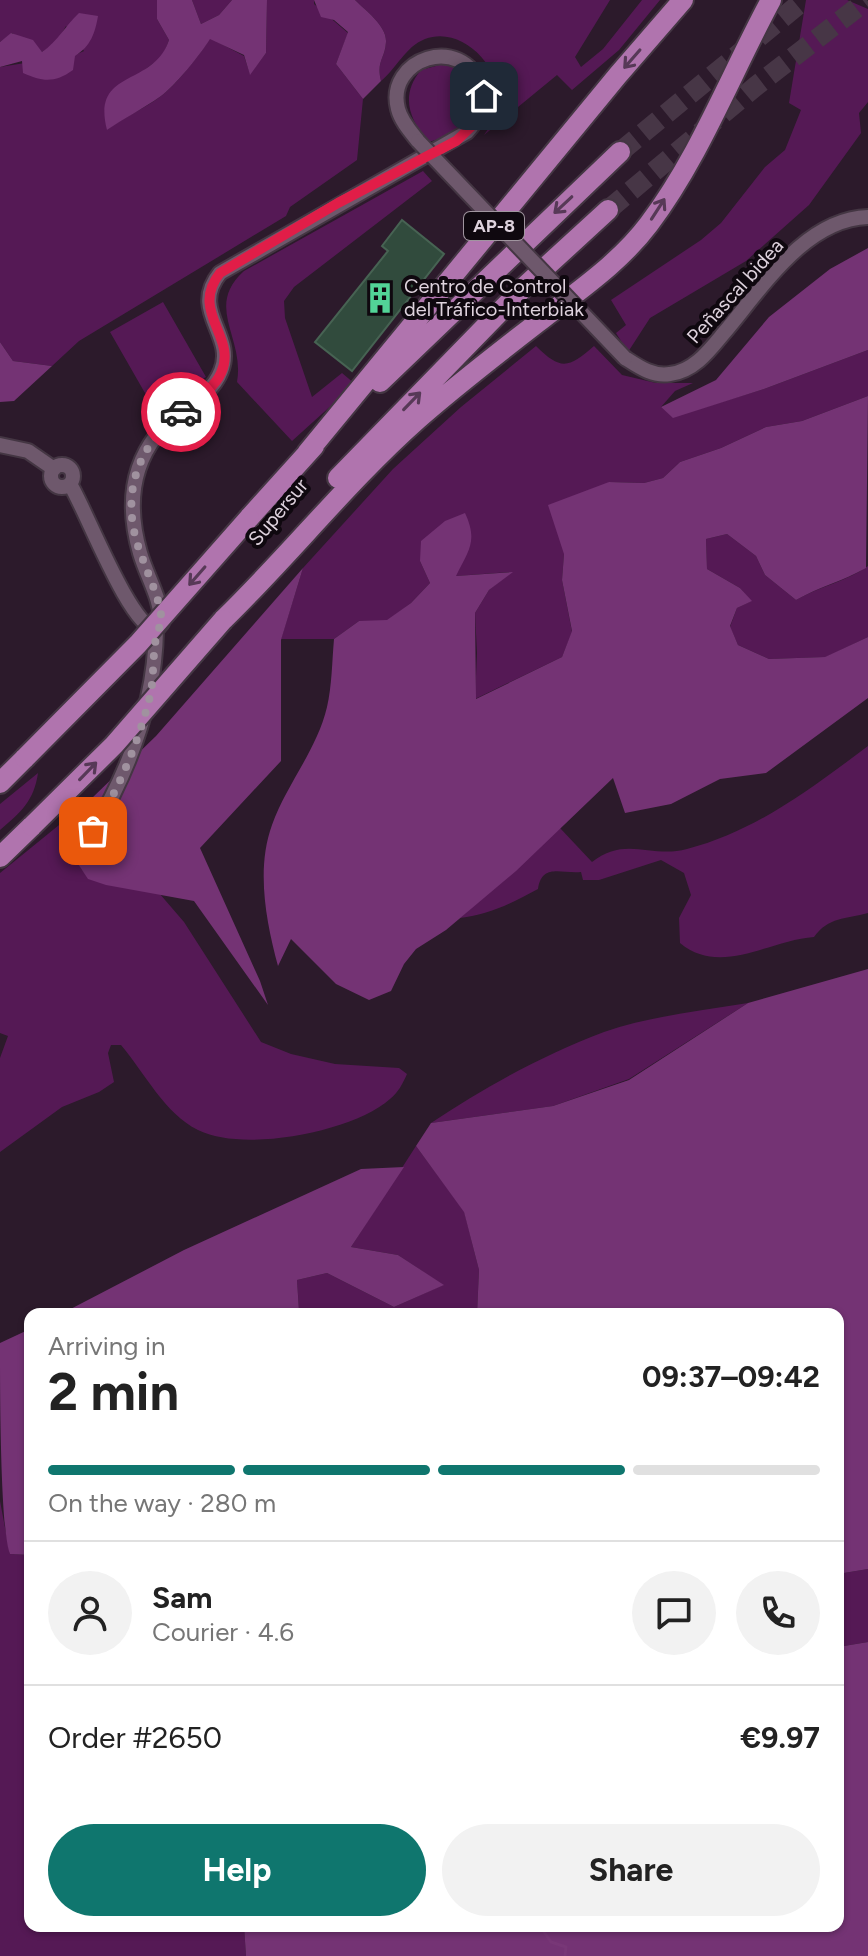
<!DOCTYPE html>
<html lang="en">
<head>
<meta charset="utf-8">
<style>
	:root { --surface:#fff; --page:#f2f2f2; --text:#222; --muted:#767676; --line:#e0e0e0; --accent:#0f766e }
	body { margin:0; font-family:Figtree,sans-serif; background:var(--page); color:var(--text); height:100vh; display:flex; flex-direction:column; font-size:30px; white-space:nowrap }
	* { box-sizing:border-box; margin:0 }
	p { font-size:26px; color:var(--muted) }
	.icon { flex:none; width:44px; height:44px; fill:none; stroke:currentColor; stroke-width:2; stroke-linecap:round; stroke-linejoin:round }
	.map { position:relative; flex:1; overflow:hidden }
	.side { position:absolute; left:24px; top:1308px; width:820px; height:624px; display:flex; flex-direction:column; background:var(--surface); border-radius:16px; box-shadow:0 2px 6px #0004 }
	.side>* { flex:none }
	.pin { position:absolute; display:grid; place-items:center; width:68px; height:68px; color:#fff; margin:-34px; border-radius:16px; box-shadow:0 4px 12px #0006 }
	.courier { position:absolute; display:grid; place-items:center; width:80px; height:80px; margin:-40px; border:6px solid #e11d48; border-radius:50%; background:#fff; color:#222; box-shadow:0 2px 10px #0007 }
	.head em { font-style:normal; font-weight:700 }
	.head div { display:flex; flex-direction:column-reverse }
	.head { display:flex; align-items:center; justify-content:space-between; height:136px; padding:0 24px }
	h1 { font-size:52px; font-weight:700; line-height:60px }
	.bar { display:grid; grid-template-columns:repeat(4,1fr); gap:12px 8px; align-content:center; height:96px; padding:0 24px }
	.bar i { height:10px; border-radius:6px; background:var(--line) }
	.bar .on { background:var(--accent) }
	.bar p { grid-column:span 4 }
	.line { display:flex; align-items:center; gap:20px; padding:0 24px; border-top:2px solid var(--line) }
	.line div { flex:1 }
	.round { display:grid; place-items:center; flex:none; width:84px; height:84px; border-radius:42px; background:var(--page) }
	.cta { display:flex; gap:16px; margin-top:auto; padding:16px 24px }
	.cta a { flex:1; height:92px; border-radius:48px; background:var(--accent); color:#fff; font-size:32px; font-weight:700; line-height:92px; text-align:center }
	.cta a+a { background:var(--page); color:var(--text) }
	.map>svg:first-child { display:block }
	.green { fill:#551955 }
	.forest { fill:#743374 }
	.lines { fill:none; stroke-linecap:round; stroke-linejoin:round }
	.stream { stroke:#783777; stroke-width:3 }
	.building { fill:#314b3d; stroke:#476353; stroke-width:2 }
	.highway-tunnel { stroke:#473646; stroke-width:20; stroke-dasharray:20 10; stroke-linecap:butt }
	.minor-casing { stroke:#443643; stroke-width:18 }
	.highway-casing { stroke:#443643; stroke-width:24 }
	.minor { stroke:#6e586c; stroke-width:14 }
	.highway { stroke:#b074ae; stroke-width:20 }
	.minor-bridge-casing { stroke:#443643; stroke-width:18; stroke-linecap:butt }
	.highway-bridge-casing { stroke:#443643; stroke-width:24; stroke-linecap:butt }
	.minor-bridge { stroke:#6e586c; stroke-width:14 }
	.highway-bridge { stroke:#b074ae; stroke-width:20 }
	.oneway { stroke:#573957 }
	.done { stroke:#a0929f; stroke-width:8; stroke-dasharray:0 14.4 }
	.route { stroke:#e11d48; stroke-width:10 }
	.labels { text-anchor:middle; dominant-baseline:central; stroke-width:8; stroke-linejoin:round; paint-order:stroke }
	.shield { fill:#0f080f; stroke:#a0959f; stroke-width:2 }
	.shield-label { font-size:18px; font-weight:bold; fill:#ded2dd }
	.poi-label { font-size:20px; fill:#ded2dd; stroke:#0f080f; text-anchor:start }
	.street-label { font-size:20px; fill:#ded2dd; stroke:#0f080f }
</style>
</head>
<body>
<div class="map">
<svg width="868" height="1956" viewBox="0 0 868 1956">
	<rect width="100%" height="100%" fill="#2c1a2b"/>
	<path class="green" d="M 0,0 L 157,0 L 157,19 L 169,40 L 163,56 L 139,74 L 107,130 C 124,117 144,109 161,96 C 175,86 201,54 210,38 L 244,56 L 250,74 L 266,53 L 267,0 L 314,0 L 314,4 L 348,33 L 336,64 L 363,99 L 357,160 L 290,207 L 286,216 L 79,341 L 52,366 L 13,361 L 0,342 L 0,67 L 75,55 L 84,51 L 66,26 L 57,42 L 42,52 L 12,33 L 0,42 Z
		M 192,0 L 232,0 L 219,15 L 201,24 Z
		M 355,0 L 610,0 L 575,57 L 581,67 L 603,49 L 642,0 L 660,0 L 619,50 L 572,90 L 557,75 L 484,135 C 491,125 498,115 499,102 C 501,67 462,25 425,39 C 405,47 397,68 381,81 C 376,61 385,59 386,42 C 387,26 366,11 355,0 Z
		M 806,0 L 847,0 L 868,9 L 868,102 L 859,113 L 861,133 L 809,205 L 746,261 L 650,318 L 628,352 L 616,333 L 626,325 L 611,300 L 701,240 L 721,223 L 765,167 L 785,150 L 801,110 L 789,103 Z
		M 447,63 C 478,73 482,110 457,130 C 448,137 439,139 428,142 C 409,119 400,95 421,70 Z
		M 423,171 L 432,181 L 294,287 L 284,301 L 285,318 L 312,397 L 342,373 L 355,384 L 292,441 L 237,382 C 245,337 204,307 244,271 Z
		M 163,302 L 206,377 L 153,407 L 110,332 Z
		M 536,346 C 561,371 569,368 594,346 L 622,375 L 656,383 L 693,383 L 675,391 L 661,407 L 673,417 L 764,389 L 868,350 L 868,396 L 802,421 L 766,427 L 721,448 L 680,462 L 663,478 L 644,483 L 609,482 L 564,554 L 562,580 L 572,632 L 562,657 L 475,699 L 477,653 L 475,613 L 489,590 L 511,572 L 456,576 L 420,561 L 430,583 L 411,603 L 387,621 L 359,621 L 334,639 L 281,639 L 303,568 L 393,469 L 461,407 Z
		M 727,534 L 756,556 L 765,575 L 796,600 C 820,586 846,582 868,566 L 868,637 L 826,657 L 769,659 L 738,645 L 730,627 L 737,608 L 751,601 L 740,588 L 707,569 L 706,539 Z
		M 868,746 L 868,913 C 846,919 828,917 814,937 C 769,940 721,977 680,943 L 679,918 L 691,895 L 684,873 L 661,860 L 599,880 L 583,880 L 581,872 C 561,874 542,863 538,889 C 512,903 489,915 460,918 L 560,828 L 592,862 C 626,835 651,859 687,849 C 756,831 812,788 868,746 Z
		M 38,773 C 34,801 21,812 0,830 L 0,804 Z
		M 91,799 C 55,882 88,882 159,893 L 184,922 L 261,1042 L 291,1054 L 335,1064 L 399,1068 L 407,1074 C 403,1083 398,1093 390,1099 C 353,1132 243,1153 198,1130 C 165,1114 144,1072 121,1045 L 111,1045 L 108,1053 L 114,1082 L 99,1092 L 62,1107 L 0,1152 L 0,1058 L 8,1036 L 0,1033 L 0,873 Z
		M 748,1003 L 629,1079 L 553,1106 L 431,1123 C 485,1087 543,1055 604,1032 C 650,1016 701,1011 748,1003 Z
		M 416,1146 L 464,1211 L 479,1270 L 477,1314 L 303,1314 L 299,1311 L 297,1280 L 327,1273 L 394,1307 L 443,1285 L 398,1255 L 351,1247 Z
		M 0,1501 L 10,1554 L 30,1555 L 30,1926 L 244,1926 L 246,1956 L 0,1956 Z
		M 868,1569 L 868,1642 L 838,1647 L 838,1574 Z"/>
	<path class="forest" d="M 157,0 L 192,0 L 201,24 L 219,15 L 232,0 L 267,0 L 266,53 L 250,75 L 244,55 L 210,39 C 201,54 175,86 161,96 C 143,109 124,118 107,130 C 91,68 153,88 169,40 L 157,19 Z
		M 314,0 L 355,0 C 366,11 387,26 386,42 C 385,59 376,61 381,81 L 363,99 L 336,64 L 348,32 L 334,20 L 321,17 Z
		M 79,13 L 98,16 C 95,33 91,46 75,56 L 73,70 C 55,83 43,82 23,73 L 22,61 L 0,67 L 0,42 L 11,33 L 33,40 L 42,52 C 58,41 65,26 79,13 Z
		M 868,248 L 868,350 L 764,389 L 673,418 L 661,407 L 716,380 L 769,317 L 830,269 Z
		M 0,342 L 13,361 L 52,366 L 14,401 L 0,402 Z
		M 868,396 L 866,568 C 843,581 819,587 796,600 L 765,575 L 756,556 L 727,534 L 706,539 L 707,569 L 740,588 L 752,601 L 737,608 L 730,626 L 738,645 L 769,659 L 825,657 L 868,637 L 868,698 L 766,773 L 720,779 L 671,804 L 625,813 L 613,778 L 516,871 L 446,930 L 416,949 L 404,964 L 391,991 L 369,1000 L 336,984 L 291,939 L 278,966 C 266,922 256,869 272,825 C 286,785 317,750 327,707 C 332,686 332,661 334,639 L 359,621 L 387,620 L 411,603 L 430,583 L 420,561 L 421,541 L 445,521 L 465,513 C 478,541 469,550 456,576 L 513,572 L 489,590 L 475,613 L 476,699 L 562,657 L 572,631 L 562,580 L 564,554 L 548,505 L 609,482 L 644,483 L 663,478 L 680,462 L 721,448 L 766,427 L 802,421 Z
		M 303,568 L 281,640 L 281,761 L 200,848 L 260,981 L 268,1005 L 194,901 L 106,885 L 88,879 L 78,864 L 78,829 L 91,799 L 156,736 Z
		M 868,969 L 868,1569 L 838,1574 L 838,1314 L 477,1314 L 479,1270 L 464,1212 L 416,1146 L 431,1123 L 553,1106 L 629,1080 L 748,1003 Z
		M 404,1167 L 351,1247 L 398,1255 L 444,1285 L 394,1307 L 327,1273 L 297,1280 L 299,1311 L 303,1314 L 61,1314 L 184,1250 L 361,1169 Z
		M 30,1329 L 30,1555 L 10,1554 C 0,1529 0,1382 0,1343 Z
		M 868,1642 L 868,1956 L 246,1956 L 244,1926 L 838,1926 L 838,1647 Z"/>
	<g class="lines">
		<path class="stream" d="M 540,1926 L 551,1942 L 566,1947 L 565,1956"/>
	</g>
	<path class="building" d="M 402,220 L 444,254 L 352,371 L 315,342 L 388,251 L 382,246 Z"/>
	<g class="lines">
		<path class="highway-tunnel" d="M 620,152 L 804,0
			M 608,210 L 756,86 L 867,0"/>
		<defs>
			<path id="minor" d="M 625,358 C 639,367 653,377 670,374 C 694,371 709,351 723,334 C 760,291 804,219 868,217
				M 0,445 L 28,451 L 54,469
				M51 476a11 11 0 1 1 22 0a11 11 0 1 1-22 0Z
				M 70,484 C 87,512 129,625 156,630 L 162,623 C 160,596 147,577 140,553 C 128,511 129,471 156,436 C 174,413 211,398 221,371 C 236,335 189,311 220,273 L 467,132 C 479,119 487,104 481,87 C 462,32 385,59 398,109 C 401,121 410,131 418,141
				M 93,831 C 130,769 155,702 156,630"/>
			<path id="highway" d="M 380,382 L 620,152
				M 307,453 L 618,75 L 683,0
				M 338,478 L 524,287 L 608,210
				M 249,518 L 314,446
				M 223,620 C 290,555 348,481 418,419 C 460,382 506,347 550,313 C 585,286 622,260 649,224 C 700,156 731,74 771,0
				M 0,783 L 25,758
				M 0,857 L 32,826"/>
		</defs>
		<use href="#minor" class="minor-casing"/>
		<use href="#highway" class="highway-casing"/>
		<use href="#minor" class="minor"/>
		<use href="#highway" class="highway"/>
		<defs>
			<path id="minor-bridge" d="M 418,141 L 625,358"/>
			<path id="highway-bridge" d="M 25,758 L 138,644 L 249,518
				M 32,826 L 114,745 L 223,620"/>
		</defs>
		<use href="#minor-bridge" class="minor-bridge-casing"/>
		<use href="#highway-bridge" class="highway-bridge-casing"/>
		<use href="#minor-bridge" class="minor-bridge"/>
		<use href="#highway-bridge" class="highway-bridge"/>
	</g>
	<defs><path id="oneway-shaft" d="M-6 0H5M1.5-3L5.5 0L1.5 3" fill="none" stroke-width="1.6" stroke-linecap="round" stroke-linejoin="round" transform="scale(2)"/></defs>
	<g class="oneway">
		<use href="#oneway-shaft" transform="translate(632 59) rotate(131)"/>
		<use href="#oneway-shaft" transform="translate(563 205) rotate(137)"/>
		<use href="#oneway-shaft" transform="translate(658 209) rotate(-57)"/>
		<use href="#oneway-shaft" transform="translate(412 401) rotate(-46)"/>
		<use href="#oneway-shaft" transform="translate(197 576) rotate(131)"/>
		<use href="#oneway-shaft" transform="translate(88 771) rotate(-46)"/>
	</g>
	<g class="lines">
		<path class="done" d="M 93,831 C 117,792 138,744 149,700 C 156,678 150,639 162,623 C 160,598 150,580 142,557 C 119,500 134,449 181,412"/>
		<path class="route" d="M 181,412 C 194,401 214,389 221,373 C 238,337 189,312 220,273 L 338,203 L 456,141 L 476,122 L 484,96"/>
	</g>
	<defs>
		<symbol id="building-bare" viewBox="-9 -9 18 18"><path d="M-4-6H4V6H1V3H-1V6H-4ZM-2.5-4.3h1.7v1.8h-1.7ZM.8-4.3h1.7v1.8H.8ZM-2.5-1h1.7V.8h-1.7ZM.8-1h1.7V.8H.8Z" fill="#52d397" stroke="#0f080f" stroke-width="2.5" paint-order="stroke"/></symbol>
	</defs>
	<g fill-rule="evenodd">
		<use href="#building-bare" x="358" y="276" width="44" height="44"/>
	</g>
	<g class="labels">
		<rect class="shield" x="464" y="212" width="60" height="28" rx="6"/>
		<g class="shield-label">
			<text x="494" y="226">AP-8</text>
		</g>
		<g class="poi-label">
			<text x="404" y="286">Centro de Control<tspan x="404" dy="23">del Tráfico-Interbiak</tspan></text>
		</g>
		<g class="street-label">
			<text transform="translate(735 291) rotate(-48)">Peñascal bidea</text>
			<text transform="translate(278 512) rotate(-50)">Supersur</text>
		</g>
	</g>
</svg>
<div class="pin" style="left:93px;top:831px;background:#ea580c"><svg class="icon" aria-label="bag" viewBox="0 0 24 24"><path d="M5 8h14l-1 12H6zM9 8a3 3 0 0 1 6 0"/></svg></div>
<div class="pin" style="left:484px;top:96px;background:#1f2937"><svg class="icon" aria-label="home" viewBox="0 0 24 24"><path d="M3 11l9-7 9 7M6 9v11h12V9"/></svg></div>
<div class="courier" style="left:181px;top:412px"><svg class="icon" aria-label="car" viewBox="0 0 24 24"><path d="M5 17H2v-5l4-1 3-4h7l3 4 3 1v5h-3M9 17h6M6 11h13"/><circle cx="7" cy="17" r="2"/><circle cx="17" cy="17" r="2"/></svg></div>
<section class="side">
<div class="head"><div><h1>2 min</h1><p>Arriving in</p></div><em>09:37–09:42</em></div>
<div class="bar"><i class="on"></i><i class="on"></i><i class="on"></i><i></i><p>On the way · 280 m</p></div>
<div class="line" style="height:144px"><a class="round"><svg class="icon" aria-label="person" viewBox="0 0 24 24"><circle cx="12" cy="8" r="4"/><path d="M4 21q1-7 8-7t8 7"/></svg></a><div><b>Sam</b><p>Courier · 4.6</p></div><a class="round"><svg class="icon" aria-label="chat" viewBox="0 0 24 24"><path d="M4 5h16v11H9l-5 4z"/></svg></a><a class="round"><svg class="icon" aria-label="phone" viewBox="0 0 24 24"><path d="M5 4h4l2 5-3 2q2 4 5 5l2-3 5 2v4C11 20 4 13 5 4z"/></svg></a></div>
<div class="line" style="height:104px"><div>Order #2650</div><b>€9.97</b></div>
<div class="cta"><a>Help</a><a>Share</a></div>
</section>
</div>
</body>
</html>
